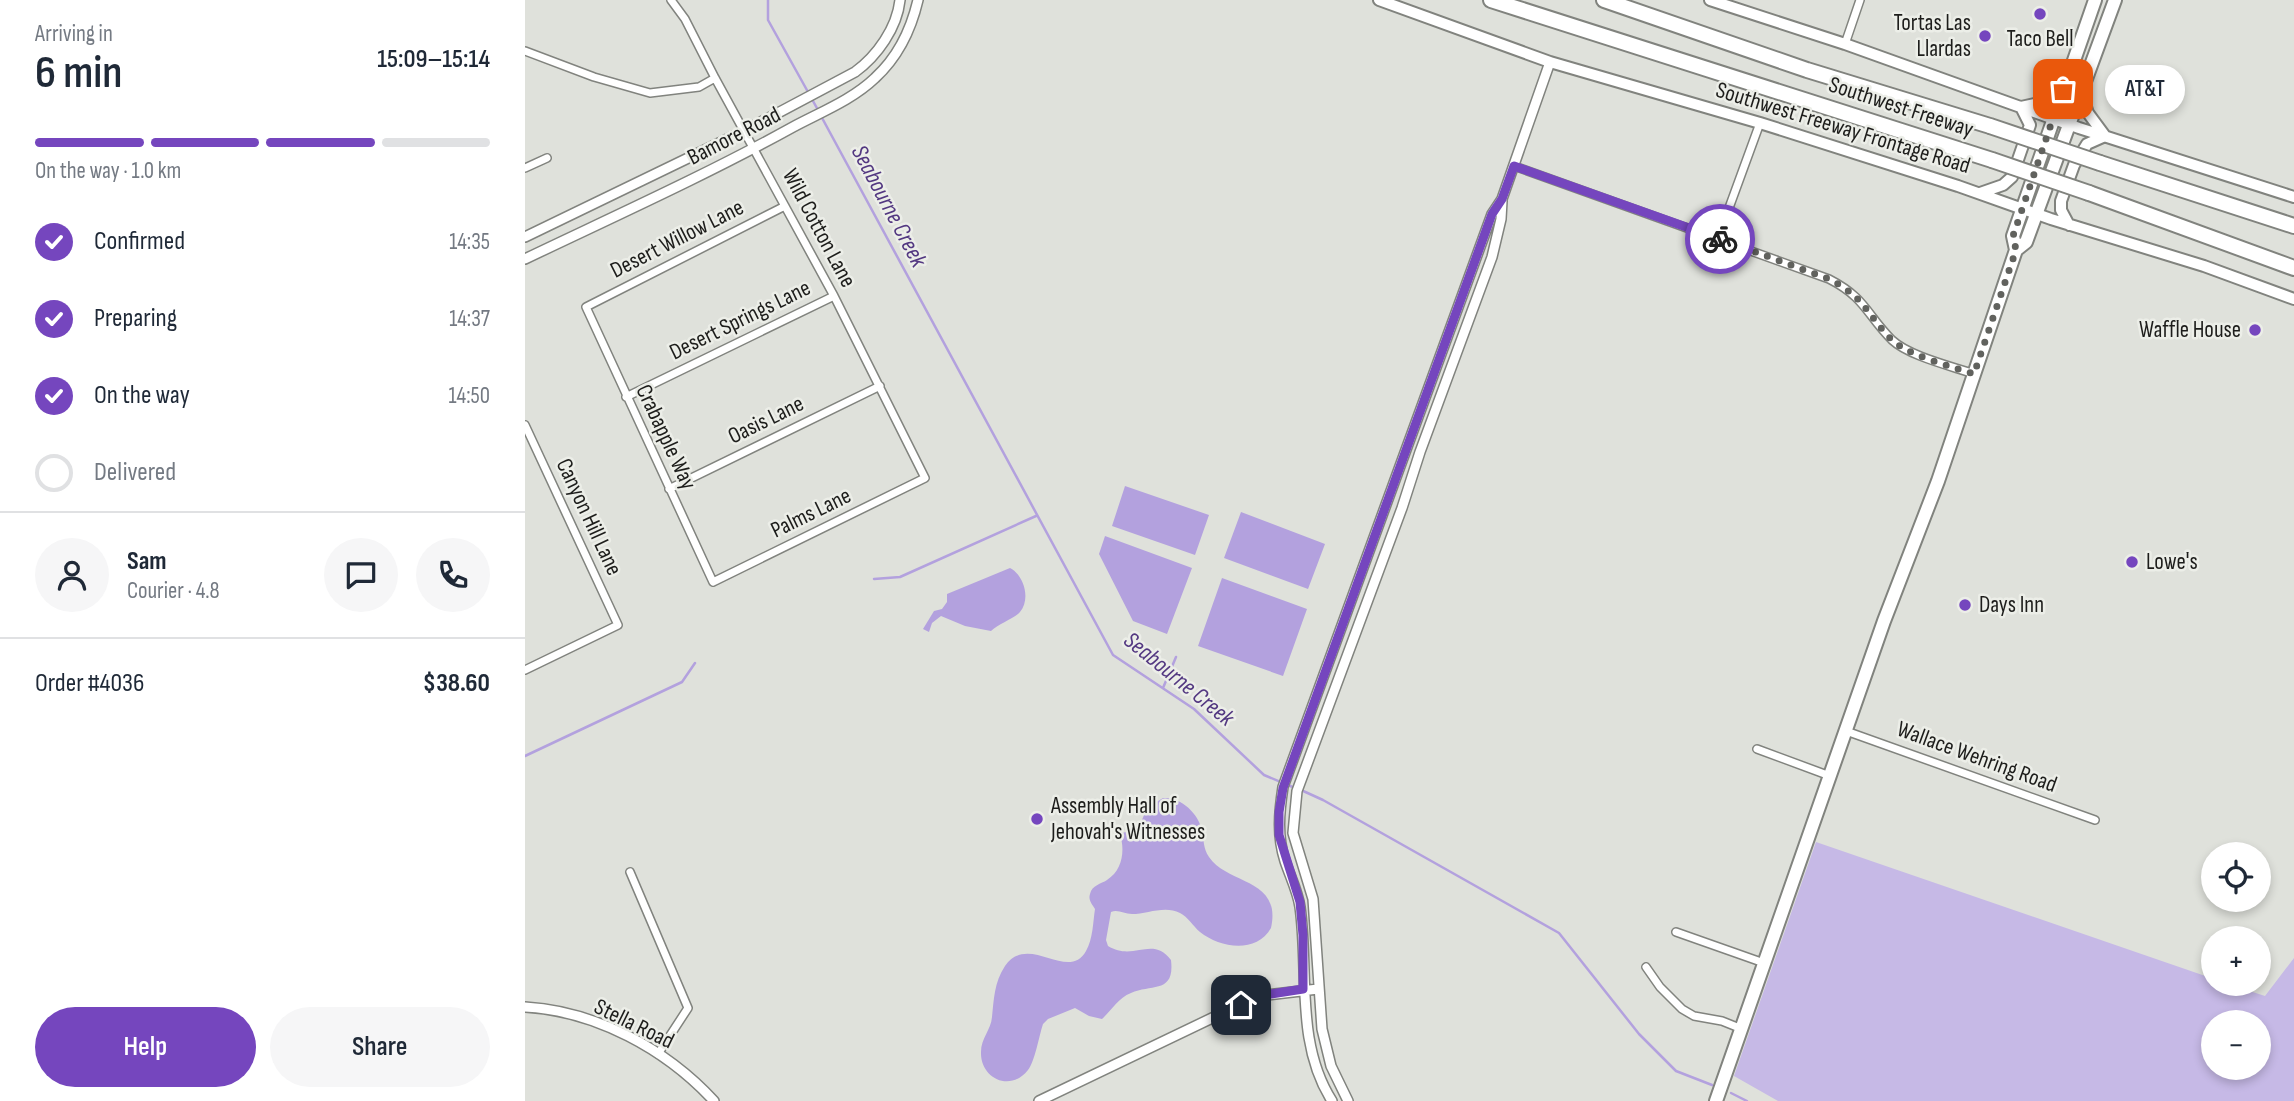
<!DOCTYPE html>
<html lang="en">
<head>
<meta charset="utf-8">
<style>
	:root { --surface:#fff; --page:#f6f6f7; --text:#1f2937; --muted:#747a83; --line:#e0e1e3; --accent:#7546be }
	body { margin:0; font-family:"Sofia Sans Condensed",sans-serif; background:var(--page); color:var(--text); height:100vh; display:flex; flex-direction:column; font-size:26px; white-space:nowrap }
	* { box-sizing:border-box; margin:0 }
	p { font-size:23px; color:var(--muted) }
	.icon { flex:none; width:38px; height:38px; fill:none; stroke:currentColor; stroke-width:2; stroke-linecap:round; stroke-linejoin:round }
	.map { position:relative; flex:1; overflow:hidden }
	.details { display:flex; flex-direction:column; background:var(--surface); width:525px }
	.details>* { flex:none }
	.controls { position:absolute; left:1676px; top:842px; display:grid; gap:14px }
	.controls a { display:grid; place-items:center; width:70px; height:70px; border-radius:50%; background:var(--surface); box-shadow:0 4px 10px #0003; font-size:35px }
	.pin { position:absolute; display:grid; place-items:center; width:60px; height:60px; color:#fff; margin:-30px; border-radius:14px; box-shadow:0 4px 10px #0006 }
	.courier { position:absolute; display:grid; place-items:center; width:70px; height:70px; margin:-35px; border:5px solid #7546be; border-radius:50%; background:#fff; color:#222; box-shadow:0 2px 9px #0007 }
	.bubble { position:absolute; height:49px; border-radius:24px; background:var(--surface); box-shadow:0 4px 10px #0003; font-size:23px; font-weight:600; line-height:49px; text-align:center }
	.summary em { font-style:normal; font-weight:600 }
	.summary div { display:flex; flex-direction:column-reverse }
	.summary { display:flex; align-items:center; justify-content:space-between; height:119px; padding:0 35px }
	h1 { font-size:46px; font-weight:600; line-height:52px }
	.bar { display:grid; grid-template-columns:repeat(4,1fr); gap:10px 7px; align-content:center; height:84px; padding:0 35px }
	.bar i { height:9px; border-radius:5px; background:var(--line) }
	.bar .active { background:var(--accent) }
	.bar p { grid-column:span 4 }
	.line { display:flex; align-items:center; gap:18px; padding:0 35px; border-top:2px solid var(--line) }
	.line div { flex:1 }
	.round { display:grid; place-items:center; flex:none; width:74px; height:74px; border-radius:37px; background:var(--page) }
	ol { padding:0 35px; list-style:none }
	li { display:flex; align-items:center; gap:21px; height:77px }
	li p { margin-inline-start:auto }
	li .icon { padding:7px; border-radius:50%; background:var(--accent); color:#fff; stroke-width:4 }
	li:last-child { color:var(--muted) }
	li i { width:38px; height:38px; border:4px solid var(--line); border-radius:50% }
	.action { display:flex; gap:14px; margin-top:auto; padding:14px 35px }
	.action a { flex:1; height:80px; border-radius:42px; background:var(--accent); color:#fff; font-size:28px; font-weight:600; line-height:80px; text-align:center }
	.action a+a { background:var(--page); color:var(--text) }
	main { display:flex; flex:1; min-height:0 }
	.map>svg:first-child { display:block }
	.green { fill:#c6b9e6; fill-rule:evenodd }
	.water { fill:#b3a1de }
	.lines { fill:none; stroke-linecap:round; stroke-linejoin:round }
	.stream { stroke:#b3a1de; stroke-width:2.5 }
	.minor-casing { stroke:#81837e; stroke-width:10 }
	.tertiary-casing { stroke:#81837e; stroke-width:12 }
	.secondary-casing { stroke:#81837e; stroke-width:14 }
	.primary-casing { stroke:#81837e; stroke-width:16 }
	.motorway-casing { stroke:#81837e; stroke-width:18 }
	.minor { stroke:#fff; stroke-width:7 }
	.tertiary { stroke:#fff; stroke-width:9 }
	.secondary { stroke:#fff; stroke-width:10 }
	.primary { stroke:#fff; stroke-width:12 }
	.motorway { stroke:#fff; stroke-width:14 }
	.motorway-bridge-casing { stroke:#81837e; stroke-width:18; stroke-linecap:butt }
	.motorway-bridge { stroke:#fff; stroke-width:14 }
	.done { stroke:#61625e; stroke-width:7; stroke-dasharray:0 12.6 }
	.route { stroke:#7546be; stroke-width:9 }
	.poi-dot { fill:#7546be; stroke:#eceee8; stroke-width:2.5 }
	.labels { text-anchor:middle; dominant-baseline:central; stroke-width:5; stroke-linejoin:round; paint-order:stroke }
	.poi-label { font-size:23px; fill:#1d1d1b; stroke:#eceee8; text-anchor:start }
	.street-label { font-size:23px; fill:#1d1d1b; stroke:#eceee8 }
	.water-label { font-size:24px; font-style:italic; fill:#533881; stroke:#eceee8 }
</style>
</head>
<body>
<main>
<section class="details">
<div class="summary"><div><h1>6 min</h1><p>Arriving in</p></div><em>15:09–15:14</em></div>
<div class="bar"><i class="active"></i><i class="active"></i><i class="active"></i><i></i><p>On the way · 1.0 km</p></div>
<ol>
<li><svg class="icon" aria-label="check" viewBox="0 0 24 24"><path d="M5 12l5 5 9-10"/></svg>Confirmed<p>14:35</p></li>
<li><svg class="icon" aria-label="check" viewBox="0 0 24 24"><path d="M5 12l5 5 9-10"/></svg>Preparing<p>14:37</p></li>
<li><svg class="icon" aria-label="check" viewBox="0 0 24 24"><path d="M5 12l5 5 9-10"/></svg>On the way<p>14:50</p></li>
<li><i></i>Delivered</li>
</ol>
<div class="line" style="height:126px"><a class="round"><svg class="icon" aria-label="person" viewBox="0 0 24 24"><circle cx="12" cy="8" r="4"/><path d="M4 21q1-7 8-7t8 7"/></svg></a><div><b>Sam</b><p>Courier · 4.8</p></div><a class="round"><svg class="icon" aria-label="chat" viewBox="0 0 24 24"><path d="M4 5h16v11H9l-5 4z"/></svg></a><a class="round"><svg class="icon" aria-label="phone" viewBox="0 0 24 24"><path d="M5 4h4l2 5-3 2q2 4 5 5l2-3 5 2v4C11 20 4 13 5 4z"/></svg></a></div>
<div class="line" style="height:91px"><div>Order #4036</div><b>$38.60</b></div>
<div class="action"><a>Help</a><a>Share</a></div>
</section>
<div class="map">
<svg width="1769" height="1101" viewBox="0 0 1769 1101">
	<rect width="100%" height="100%" fill="#dfe1db"/>
	<path class="green" d="M 1291,842 L 1689,979 L 1689,984 L 1703,984 L 1740,996 L 1769,958 L 1769,1101 L 1253,1101 L 1209,1076 ZM 1689,1022 L 1734,1022 L 1734,1068 L 1689,1068 Z"/>
	<path class="water" d="M 600,486 L 684,515 L 670,555 L 587,526 Z
		M 716,512 L 800,544 L 783,589 L 699,558 Z
		M 580,536 L 667,568 L 642,634 L 608,621 L 574,554 Z
		M 485,568 C 499,575 506,599 495,612 C 490,618 473,624 466,631 L 440,626 L 416,616 L 407,623 L 404,632 L 398,629 L 409,611 L 417,609 L 422,602 L 422,594 Z
		M 697,578 L 782,609 L 758,676 L 673,646 Z
		M 638,798 C 656,797 673,813 677,830 C 679,840 678,848 684,857 C 703,885 757,878 746,928 C 731,954 695,948 675,932 C 668,926 663,917 655,913 C 640,905 622,914 607,914 C 599,914 593,909 586,912 L 581,940 L 583,946 C 609,962 627,935 646,960 C 650,994 627,984 606,993 C 593,998 587,1010 577,1019 L 564,1016 L 550,1008 L 523,1019 L 518,1024 C 514,1036 510,1061 503,1070 C 485,1093 455,1078 456,1052 C 456,1038 466,1030 467,1017 C 469,999 469,983 480,966 C 504,932 543,983 561,951 C 568,939 568,922 570,909 C 567,904 563,900 565,894 C 567,885 576,884 582,880 C 598,870 600,850 595,834 L 614,827 L 622,808 Z"/>
	<g class="lines">
		<path class="stream" d="M 243,0 L 243,20 L 293,110
			M 296,116 L 588,655 L 669,709 L 739,775 L 770,788
			M 349,579 L 375,577 L 511,516
			M 638,688 L 651,657
			M 0,756 L 157,682 L 170,663
			M 776,790 L 798,800 L 1034,933 L 1114,1034 L 1151,1071 L 1187,1085
			M 1206,1093 L 1222,1101"/>
		<defs>
			<path id="minor" d="M 146,0 L 160,19 L 190,78 L 309,296 L 400,478 L 188,582 L 61,307 L 260,206
				M 1320,44 L 1335,0
				M 0,51 L 69,77 L 125,93 L 174,87 L 190,78
				M 989,166 L 1304,279 C 1341,298 1341,314 1367,340 C 1384,356 1426,366 1449,374
				M 0,168 L 22,158
				M 1193,238 L 1235,123
				M 101,397 L 309,296
				M 0,425 L 93,625 L 0,670
				M 144,489 L 355,386
				M 1321,731 L 1570,820
				M 1232,749 L 1305,776
				M 105,872 L 163,1008 L 133,1054
				M 1151,932 L 1239,963
				M 1121,967 L 1135,987 L 1157,1009 L 1169,1016 L 1197,1021 L 1217,1029"/>
			<path id="tertiary" d="M 0,237 L 219,131 L 330,72 C 352,56 372,28 375,0
				M 0,259 C 90,216 181,175 268,127 C 296,112 327,100 350,78 C 373,57 386,30 393,0
				M 0,1007 C 71,1011 141,1049 189,1101
				M 514,1101 L 733,996 L 793,989
				M 807,1101 C 770,1043 784,971 775,907 C 773,892 765,876 760,861 C 752,836 754,813 758,787 L 967,214 L 977,199 L 1025,62
				M 823,1101 L 806,1066 L 797,1029 L 788,899 L 768,833 L 772,791 L 877,508 L 895,452 L 967,257 L 976,219 L 977,201"/>
			<path id="secondary" d="M 854,0 L 1025,62 L 1235,123 L 1433,186 L 1526,219 L 1679,266 L 1769,299
				M 1185,0 L 1320,44 L 1554,128 L 1769,197
				M 1455,193 L 1478,185 L 1487,177 L 1505,125 L 1496,107 L 1519,102 L 1538,89
				M 1544,225 L 1536,210 L 1536,201 L 1549,165 L 1562,144 L 1580,136 L 1563,113 L 1556,92"/>
			<path id="primary" d="M 1491,250 L 1501,242 L 1590,0
				M 1191,1101 L 1359,621 L 1413,481 L 1491,250 L 1488,236 L 1570,0"/>
			<path id="motorway" d="M 966,0 L 1467,160
				M 1079,0 L 1282,70 L 1465,126
				M 1575,163 L 1769,226
				M 1564,193 L 1769,268"/>
		</defs>
		<use href="#minor" class="minor-casing"/>
		<use href="#tertiary" class="tertiary-casing"/>
		<use href="#secondary" class="secondary-casing"/>
		<use href="#primary" class="primary-casing"/>
		<use href="#motorway" class="motorway-casing"/>
		<use href="#minor" class="minor"/>
		<use href="#tertiary" class="tertiary"/>
		<use href="#secondary" class="secondary"/>
		<use href="#primary" class="primary"/>
		<use href="#motorway" class="motorway"/>
		<defs>
			<path id="motorway-bridge" d="M 1465,126 L 1575,163
				M 1467,160 L 1564,193"/>
		</defs>
		<use href="#motorway-bridge" class="motorway-bridge-casing"/>
		<use href="#motorway-bridge" class="motorway-bridge"/>
	</g>
	<g class="lines">
		<path class="done" d="M 1195,239 L 1304,279 C 1341,298 1341,314 1367,340 C 1384,356 1426,366 1449,374 L 1491,250 L 1488,236 L 1538,89"/>
		<path class="route" d="M 716,1005 L 733,996 L 778,989 L 778,935 L 775,902 L 754,835 L 754,812 L 758,788 L 967,214 L 977,199 L 989,166 L 1195,239"/>
	</g>
	<g class="poi-dot">
		<circle cx="1515" cy="14" r="7"/>
		<circle cx="1460" cy="36" r="7"/>
		<circle cx="1730" cy="330" r="7"/>
		<circle cx="1607" cy="562" r="7"/>
		<circle cx="1440" cy="605" r="7"/>
		<circle cx="512" cy="819" r="7"/>
	</g>
	<g class="labels">
		<g class="poi-label">
			<text x="1446" y="23" text-anchor="end">Tortas Las<tspan x="1446" dy="26">Llardas</tspan></text>
			<text x="1515" y="39" text-anchor="middle">Taco Bell</text>
			<text x="1716" y="330" text-anchor="end">Waffle House</text>
			<text x="1621" y="562">Lowe's</text>
			<text x="1454" y="605">Days Inn</text>
			<text x="526" y="806">Assembly Hall of<tspan x="526" dy="26">Jehovah's Witnesses</tspan></text>
		</g>
		<g class="street-label">
			<text transform="translate(1376 107) rotate(18)">Southwest Freeway</text>
			<text transform="translate(1318 128) rotate(17)">Southwest Freeway Frontage Road</text>
			<text transform="translate(209 136) rotate(-27)">Bamore Road</text>
			<text transform="translate(294 228) rotate(62)">Wild Cotton Lane</text>
			<text transform="translate(152 239) rotate(-27)">Desert Willow Lane</text>
			<text transform="translate(215 320) rotate(-26)">Desert Springs Lane</text>
			<text transform="translate(241 420) rotate(-26)">Oasis Lane</text>
			<text transform="translate(141 437) rotate(65)">Crabapple Way</text>
			<text transform="translate(286 513) rotate(-26)">Palms Lane</text>
			<text transform="translate(64 517) rotate(65)">Canyon Hill Lane</text>
			<text transform="translate(1452 757) rotate(20)">Wallace Wehring Road</text>
			<text transform="translate(109 1024) rotate(26)">Stella Road</text>
		</g>
		<g class="water-label">
			<text transform="translate(364 206) rotate(62)">Seabourne Creek</text>
			<text transform="translate(654 679) rotate(39)">Seabourne Creek</text>
		</g>
	</g>
</svg>
<div class="controls">
<a><svg class="icon" aria-label="locate" viewBox="0 0 24 24"><circle cx="12" cy="12" r="6"/><path d="M12 2v4M12 18v4M2 12h4M18 12h4"/></svg></a>
<a>+</a>
<a>−</a>
</div>
<div class="pin" style="left:1538px;top:89px;background:#ea580c"><svg class="icon" aria-label="bag" viewBox="0 0 24 24"><path d="M5 8h14l-1 12H6zM9 8a3 3 0 0 1 6 0"/></svg></div>
<div class="pin" style="left:716px;top:1005px;background:#1f2937"><svg class="icon" aria-label="home" viewBox="0 0 24 24"><path d="M3 11l9-7 9 7M6 9v11h12V9"/></svg></div>
<div class="courier" style="left:1195px;top:239px"><svg class="icon" aria-label="bike" viewBox="0 0 24 24"><circle cx="6" cy="16" r="4"/><circle cx="18" cy="16" r="4"/><path d="M6 16l4-8h5l3 8M10 8l3 8H6M13 5h3"/></svg></div>
<div class="bubble" style="left:1580px;top:65px;width:80px">AT&amp;T</div>
</div>
</main>
</body>
</html>
